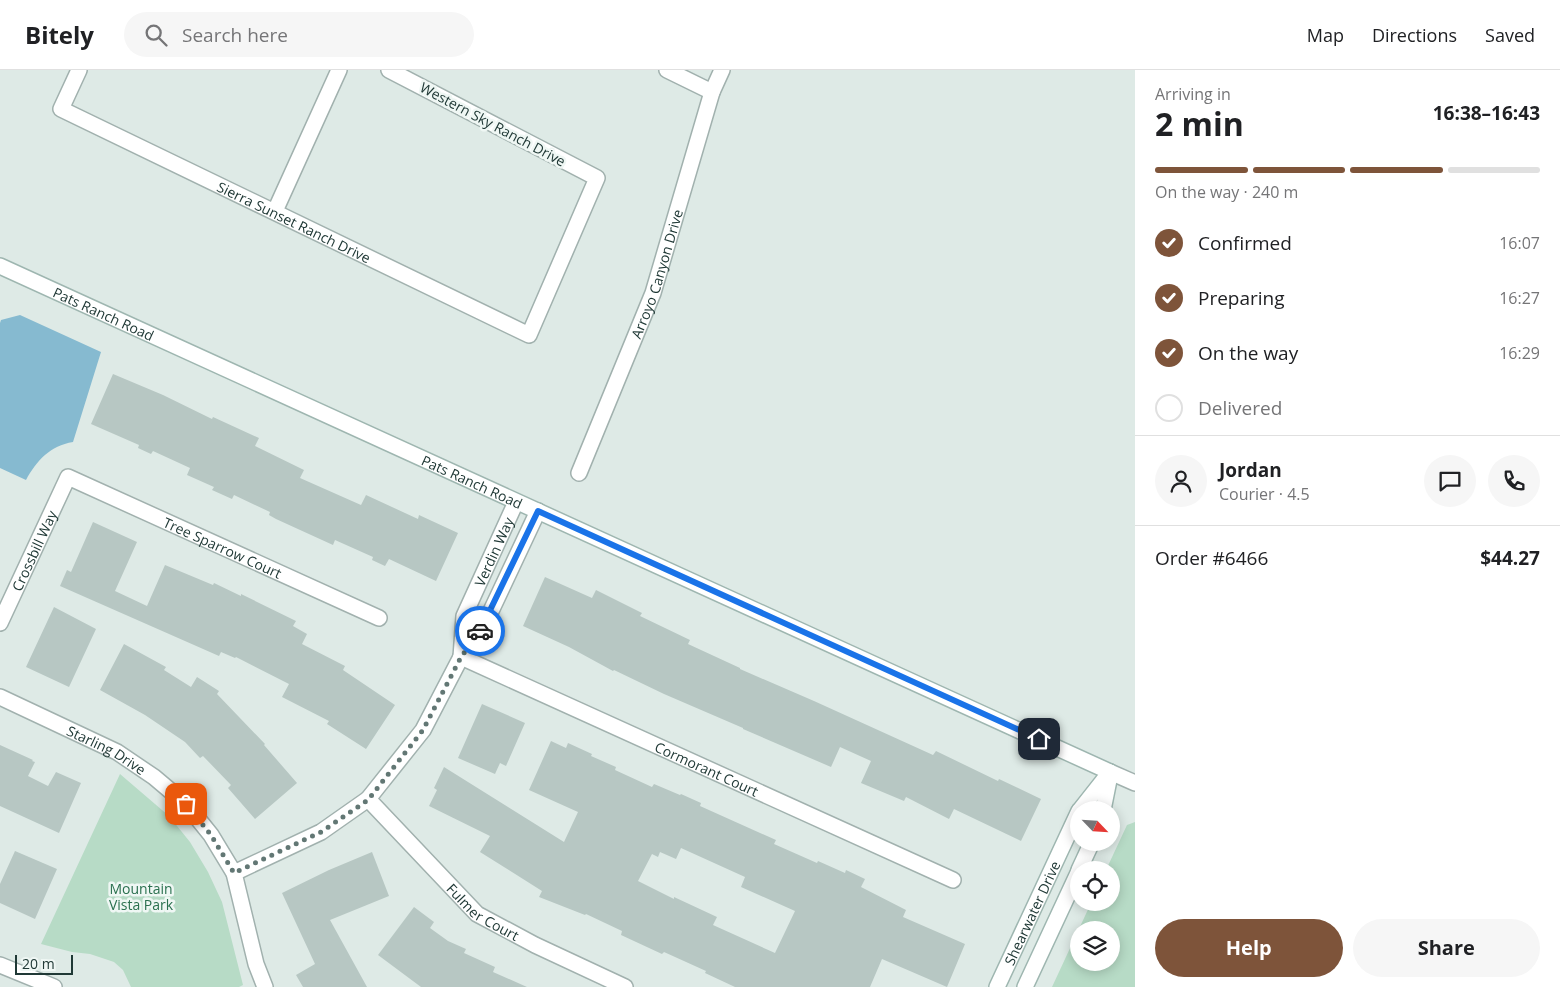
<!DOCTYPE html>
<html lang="en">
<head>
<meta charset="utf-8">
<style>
	:root { --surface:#fff; --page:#f6f6f6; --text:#202124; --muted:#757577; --line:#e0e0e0; --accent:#7e543a }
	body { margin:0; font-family:"Open Sans",sans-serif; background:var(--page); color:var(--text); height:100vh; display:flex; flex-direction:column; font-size:19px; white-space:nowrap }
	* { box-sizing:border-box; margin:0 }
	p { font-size:16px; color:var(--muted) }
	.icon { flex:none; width:28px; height:28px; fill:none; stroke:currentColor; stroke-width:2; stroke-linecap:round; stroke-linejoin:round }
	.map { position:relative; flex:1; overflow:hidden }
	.side { display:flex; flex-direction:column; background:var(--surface); width:425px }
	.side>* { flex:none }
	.needle { width:32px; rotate:115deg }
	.fabs { position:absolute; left:1070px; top:731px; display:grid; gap:10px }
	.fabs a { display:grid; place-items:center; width:50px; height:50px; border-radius:50%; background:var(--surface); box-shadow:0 2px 12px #0003; font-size:25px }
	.scale { position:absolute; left:15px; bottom:12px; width:58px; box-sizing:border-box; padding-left:5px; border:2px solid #203936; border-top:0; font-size:14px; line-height:18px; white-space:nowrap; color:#203936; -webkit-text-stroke:4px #eff7f4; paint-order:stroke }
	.pin { position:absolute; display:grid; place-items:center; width:42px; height:42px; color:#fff; margin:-21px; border-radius:10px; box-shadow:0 2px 8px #0006 }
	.courier { position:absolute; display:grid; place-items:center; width:50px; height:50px; margin:-25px; border:4px solid #1a73e8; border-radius:50%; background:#fff; color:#222; box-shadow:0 1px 6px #0007 }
	.summary em { font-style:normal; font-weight:700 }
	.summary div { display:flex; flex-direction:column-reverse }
	.summary { display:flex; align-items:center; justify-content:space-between; height:85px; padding:0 20px }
	h1 { font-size:32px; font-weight:700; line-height:38px }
	.bar { display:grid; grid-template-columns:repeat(4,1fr); gap:8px 5px; align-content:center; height:60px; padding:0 20px }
	.bar i { height:6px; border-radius:4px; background:var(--line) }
	.bar .active { background:var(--accent) }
	.bar p { grid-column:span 4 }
	.line { display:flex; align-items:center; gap:12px; padding:0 20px; border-top:1px solid var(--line) }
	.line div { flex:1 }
	.round { display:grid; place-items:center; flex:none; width:52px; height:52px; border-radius:26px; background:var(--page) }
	ol { padding:0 20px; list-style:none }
	li { display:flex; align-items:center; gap:15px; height:55px }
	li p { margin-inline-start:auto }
	li .icon { padding:5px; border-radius:50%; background:var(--accent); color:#fff; stroke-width:4 }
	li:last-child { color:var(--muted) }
	li i { width:28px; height:28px; border:2px solid var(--line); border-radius:50% }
	.action { display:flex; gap:10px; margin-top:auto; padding:10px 20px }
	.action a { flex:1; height:58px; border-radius:30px; background:var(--accent); color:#fff; font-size:20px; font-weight:700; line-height:58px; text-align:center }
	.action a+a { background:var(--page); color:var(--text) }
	header { display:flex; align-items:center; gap:30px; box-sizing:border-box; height:70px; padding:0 25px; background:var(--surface); border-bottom:1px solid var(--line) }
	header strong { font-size:24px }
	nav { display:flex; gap:28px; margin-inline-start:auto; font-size:18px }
	.search { width:350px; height:45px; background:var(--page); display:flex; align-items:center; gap:12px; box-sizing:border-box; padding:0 18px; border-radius:28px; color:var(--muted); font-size:19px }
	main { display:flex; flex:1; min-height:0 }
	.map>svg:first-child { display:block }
	.green { fill:#b7dbc6; fill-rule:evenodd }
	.water { fill:#86bad0 }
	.building { fill:#b7c7c3; fill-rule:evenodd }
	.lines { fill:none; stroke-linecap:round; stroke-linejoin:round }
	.street-casing { stroke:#a1b1ae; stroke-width:18 }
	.secondary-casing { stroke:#9eb6b0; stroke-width:18 }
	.street { stroke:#fff; stroke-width:15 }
	.secondary { stroke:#fff; stroke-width:15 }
	.done { stroke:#627774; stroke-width:5; stroke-dasharray:0 9 }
	.route { stroke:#1a73e8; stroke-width:6 }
	.labels { text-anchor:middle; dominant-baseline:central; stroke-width:5; stroke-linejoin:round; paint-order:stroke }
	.street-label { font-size:14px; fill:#203936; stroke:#eff7f4 }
	.park-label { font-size:14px; fill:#2a704f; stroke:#eff7f4 }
</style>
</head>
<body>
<header>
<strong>Bitely</strong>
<div class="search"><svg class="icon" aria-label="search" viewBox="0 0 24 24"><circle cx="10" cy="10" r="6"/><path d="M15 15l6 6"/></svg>Search here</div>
<nav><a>Map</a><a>Directions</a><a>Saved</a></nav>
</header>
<main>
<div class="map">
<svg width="1135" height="917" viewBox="0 0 1135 917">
	<rect width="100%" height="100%" fill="#deeae6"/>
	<path class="green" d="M 120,704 L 169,746 L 190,772 L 208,802 L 222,832 L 243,915 L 239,917 L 131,917 L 123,900 L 114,892 L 90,884 L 72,882 L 41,874 Z
		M 1135,752 L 1135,917 L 1052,917 L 1091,833 L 1111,832 L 1111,800 L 1106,800 L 1127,755 ZM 1079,860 L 1111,860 L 1111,892 L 1079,892 Z"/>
	<path class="water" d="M 20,245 L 101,282 L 73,372 C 50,376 37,390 26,410 L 0,398 L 0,253 L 1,250 Z"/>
	<path class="building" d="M 113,304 L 163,325 L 212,349 L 213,347 L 259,368 L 255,376 L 304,400 L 300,408 L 361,435 L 366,425 L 418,449 L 419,445 L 458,463 L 436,511 L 389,489 L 385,496 L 372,490 L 373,487 L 335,470 L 333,475 L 276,449 L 269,445 L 270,442 L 234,425 L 232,429 L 212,420 L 214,417 L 187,405 L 190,398 L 153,381 L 151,384 L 138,378 L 139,375 L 91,354 Z
		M 93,452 L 137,472 L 115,521 L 147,536 L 165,495 L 213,515 L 214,513 L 241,526 L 241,524 L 296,551 L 293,556 L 307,564 L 302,574 L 345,596 L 343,600 L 395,635 L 366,679 L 327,654 L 329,651 L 282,627 L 289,614 L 236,587 L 235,588 L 221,582 L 219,586 L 60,516 L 67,500 L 71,502 Z
		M 545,507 L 592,528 L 596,520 L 642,543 L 640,546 L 690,570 L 688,574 L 740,598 L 740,599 L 814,631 L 933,685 L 936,681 L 998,711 L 999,709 L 1041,729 L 1021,771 L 954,739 L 949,749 L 906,727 L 904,731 L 861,713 L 871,691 L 840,677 L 831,697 L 743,659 L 743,658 L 664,624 L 614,600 L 613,601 L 569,577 L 523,556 Z
		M 54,537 L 96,559 L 69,617 L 26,597 Z
		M 124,574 L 166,597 L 164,600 L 191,617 L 197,607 L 219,621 L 217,624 L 265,674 L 264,675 L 297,713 L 255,749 L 228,718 L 231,715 L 203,686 L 200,688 L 185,672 L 145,645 L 100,620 Z
		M 482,634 L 525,653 L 506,696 L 500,693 L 495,704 L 458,688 Z
		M 551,671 L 566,678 L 568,673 L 592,684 L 591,686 L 616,697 L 615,700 L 652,717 L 654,714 L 680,725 L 681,724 L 701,733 L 700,736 L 776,770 L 774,774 L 817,793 L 818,791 L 845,803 L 846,800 L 865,809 L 861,817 L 906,840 L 903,847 L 965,874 L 947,917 L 882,889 L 870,917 L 735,917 L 705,903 L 706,901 L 664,882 L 662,884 L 621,865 L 622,861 L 586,844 L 585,845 L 539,827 L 542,821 L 480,782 L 490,766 L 429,736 L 437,720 L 434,718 L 444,697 L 564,772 L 578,742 L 529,720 ZM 681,778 L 745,807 L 741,817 L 795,841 L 775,883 L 713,855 L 717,847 L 674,827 L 674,829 L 638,811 L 652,784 L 658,787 L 660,782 L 676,789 Z
		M 0,675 L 33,690 L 32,691 L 35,692 L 28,706 L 48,716 L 56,702 L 81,713 L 59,763 L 0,736 Z
		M 15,781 L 57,799 L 35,849 L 0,833 L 0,814 Z
		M 372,782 L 389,826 L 330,850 L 367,917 L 303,917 L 296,905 L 315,894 L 282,823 L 329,800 Z
		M 414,837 L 434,852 L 430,858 L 448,871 L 466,879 L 464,883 L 495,897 L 493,902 L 527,917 L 421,917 L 378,885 Z"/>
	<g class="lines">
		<defs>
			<g id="street">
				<path id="s1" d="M 79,0 L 61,39 L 529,265 L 597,108 L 389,0"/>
				<path d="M 667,0 L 712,22"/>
				<path d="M 275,141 L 339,0"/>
				<path id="s2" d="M 579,403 L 653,223 L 712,22 L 722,0"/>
				<path id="s3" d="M 0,553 L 68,407 L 379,548"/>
				<path id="s4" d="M 461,587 L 953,810"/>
				<path id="s5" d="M 461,587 L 464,546 L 516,432"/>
				<path id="s6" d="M 0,627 L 117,682 L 154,707 L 186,734 L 211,765 L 234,803 L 256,894 L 265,917"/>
				<path d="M 1110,702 L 1135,713"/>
				<path id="s7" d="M 368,729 L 477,844 L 535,875 L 625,917"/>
				<path d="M 234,803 L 321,762 L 368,729 L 423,660 L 461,587 L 483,558 L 538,441"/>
				<path d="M 0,895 L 54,917"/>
			</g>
			<g id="secondary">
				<path id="s8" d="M 0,196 L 1110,702"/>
				<path d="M 1080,740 L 1110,702"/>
				<path d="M 1103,740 L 1110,705"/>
				<path d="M 1079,800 L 1092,772"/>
				<path id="s9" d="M 997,917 L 1079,741"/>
				<path d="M 1025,917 L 1079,801"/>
			</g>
		</defs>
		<use href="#street" class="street-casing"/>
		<use href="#secondary" class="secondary-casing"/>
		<use href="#street" class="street"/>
		<use href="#secondary" class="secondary"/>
	</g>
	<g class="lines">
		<path class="done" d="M 186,734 L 211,765 L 234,803 L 321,762 L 368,730 L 423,660 L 461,587 L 480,561"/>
		<path class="route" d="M 480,561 L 538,441 L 1039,669"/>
	</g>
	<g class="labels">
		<g class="street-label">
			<text transform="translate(493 54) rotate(28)">Western Sky Ranch Drive</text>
			<text stroke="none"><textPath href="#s1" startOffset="302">Sierra Sunset Ranch Drive</textPath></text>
			<text stroke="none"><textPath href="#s2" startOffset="214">Arroyo Canyon Drive</textPath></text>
			<text stroke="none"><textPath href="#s8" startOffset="114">Pats Ranch Road</textPath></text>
			<text stroke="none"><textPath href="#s8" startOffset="519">Pats Ranch Road</textPath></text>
			<text stroke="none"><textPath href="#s3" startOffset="331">Tree Sparrow Court</textPath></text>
			<text stroke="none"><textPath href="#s3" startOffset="80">Crossbill Way</textPath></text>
			<text stroke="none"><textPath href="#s5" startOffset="112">Verdin Way</textPath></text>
			<text stroke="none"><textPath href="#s6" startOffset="119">Starling Drive</textPath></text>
			<text stroke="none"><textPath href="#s4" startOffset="270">Cormorant Court</textPath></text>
			<text stroke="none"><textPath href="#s7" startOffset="162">Fulmer Court</textPath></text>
			<text stroke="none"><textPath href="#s9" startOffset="82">Shearwater Drive</textPath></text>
		</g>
		<g class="park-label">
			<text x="141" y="818">Mountain<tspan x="141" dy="16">Vista Park</tspan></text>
		</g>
	</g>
</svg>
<div class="fabs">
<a><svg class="needle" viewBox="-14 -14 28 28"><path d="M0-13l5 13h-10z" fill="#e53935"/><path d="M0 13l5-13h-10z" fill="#757577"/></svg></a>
<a><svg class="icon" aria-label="locate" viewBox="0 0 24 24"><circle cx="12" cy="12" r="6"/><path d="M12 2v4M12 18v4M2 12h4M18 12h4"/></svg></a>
<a><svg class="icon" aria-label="layers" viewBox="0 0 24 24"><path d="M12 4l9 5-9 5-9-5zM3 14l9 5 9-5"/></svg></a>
</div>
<div class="scale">20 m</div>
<div class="pin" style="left:186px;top:734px;background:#ea580c"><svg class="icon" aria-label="bag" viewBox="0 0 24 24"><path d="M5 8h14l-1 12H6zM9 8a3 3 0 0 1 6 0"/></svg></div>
<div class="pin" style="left:1039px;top:669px;background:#1f2937"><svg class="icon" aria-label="home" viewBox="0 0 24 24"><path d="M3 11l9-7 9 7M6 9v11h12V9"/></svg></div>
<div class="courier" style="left:480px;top:561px"><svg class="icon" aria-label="car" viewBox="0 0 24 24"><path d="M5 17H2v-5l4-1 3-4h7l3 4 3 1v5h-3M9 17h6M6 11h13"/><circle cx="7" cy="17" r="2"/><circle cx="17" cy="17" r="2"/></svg></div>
</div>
<section class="side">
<div class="summary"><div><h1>2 min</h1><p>Arriving in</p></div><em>16:38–16:43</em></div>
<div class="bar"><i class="active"></i><i class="active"></i><i class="active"></i><i></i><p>On the way · 240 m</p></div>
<ol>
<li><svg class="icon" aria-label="check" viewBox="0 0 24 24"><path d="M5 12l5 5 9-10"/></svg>Confirmed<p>16:07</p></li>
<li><svg class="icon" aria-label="check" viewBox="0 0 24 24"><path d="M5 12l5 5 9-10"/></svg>Preparing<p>16:27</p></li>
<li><svg class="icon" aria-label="check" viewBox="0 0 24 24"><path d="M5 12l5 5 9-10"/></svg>On the way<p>16:29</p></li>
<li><i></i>Delivered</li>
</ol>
<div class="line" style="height:90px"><a class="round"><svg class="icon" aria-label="person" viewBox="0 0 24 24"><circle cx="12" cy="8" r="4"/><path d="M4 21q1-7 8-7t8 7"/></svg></a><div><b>Jordan</b><p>Courier · 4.5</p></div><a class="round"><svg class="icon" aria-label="chat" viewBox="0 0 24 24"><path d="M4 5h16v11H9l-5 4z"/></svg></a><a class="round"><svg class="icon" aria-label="phone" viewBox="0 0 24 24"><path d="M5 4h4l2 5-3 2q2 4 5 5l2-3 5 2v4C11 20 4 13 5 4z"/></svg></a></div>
<div class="line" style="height:65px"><div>Order #6466</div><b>$44.27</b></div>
<div class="action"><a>Help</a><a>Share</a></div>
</section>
</main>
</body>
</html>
